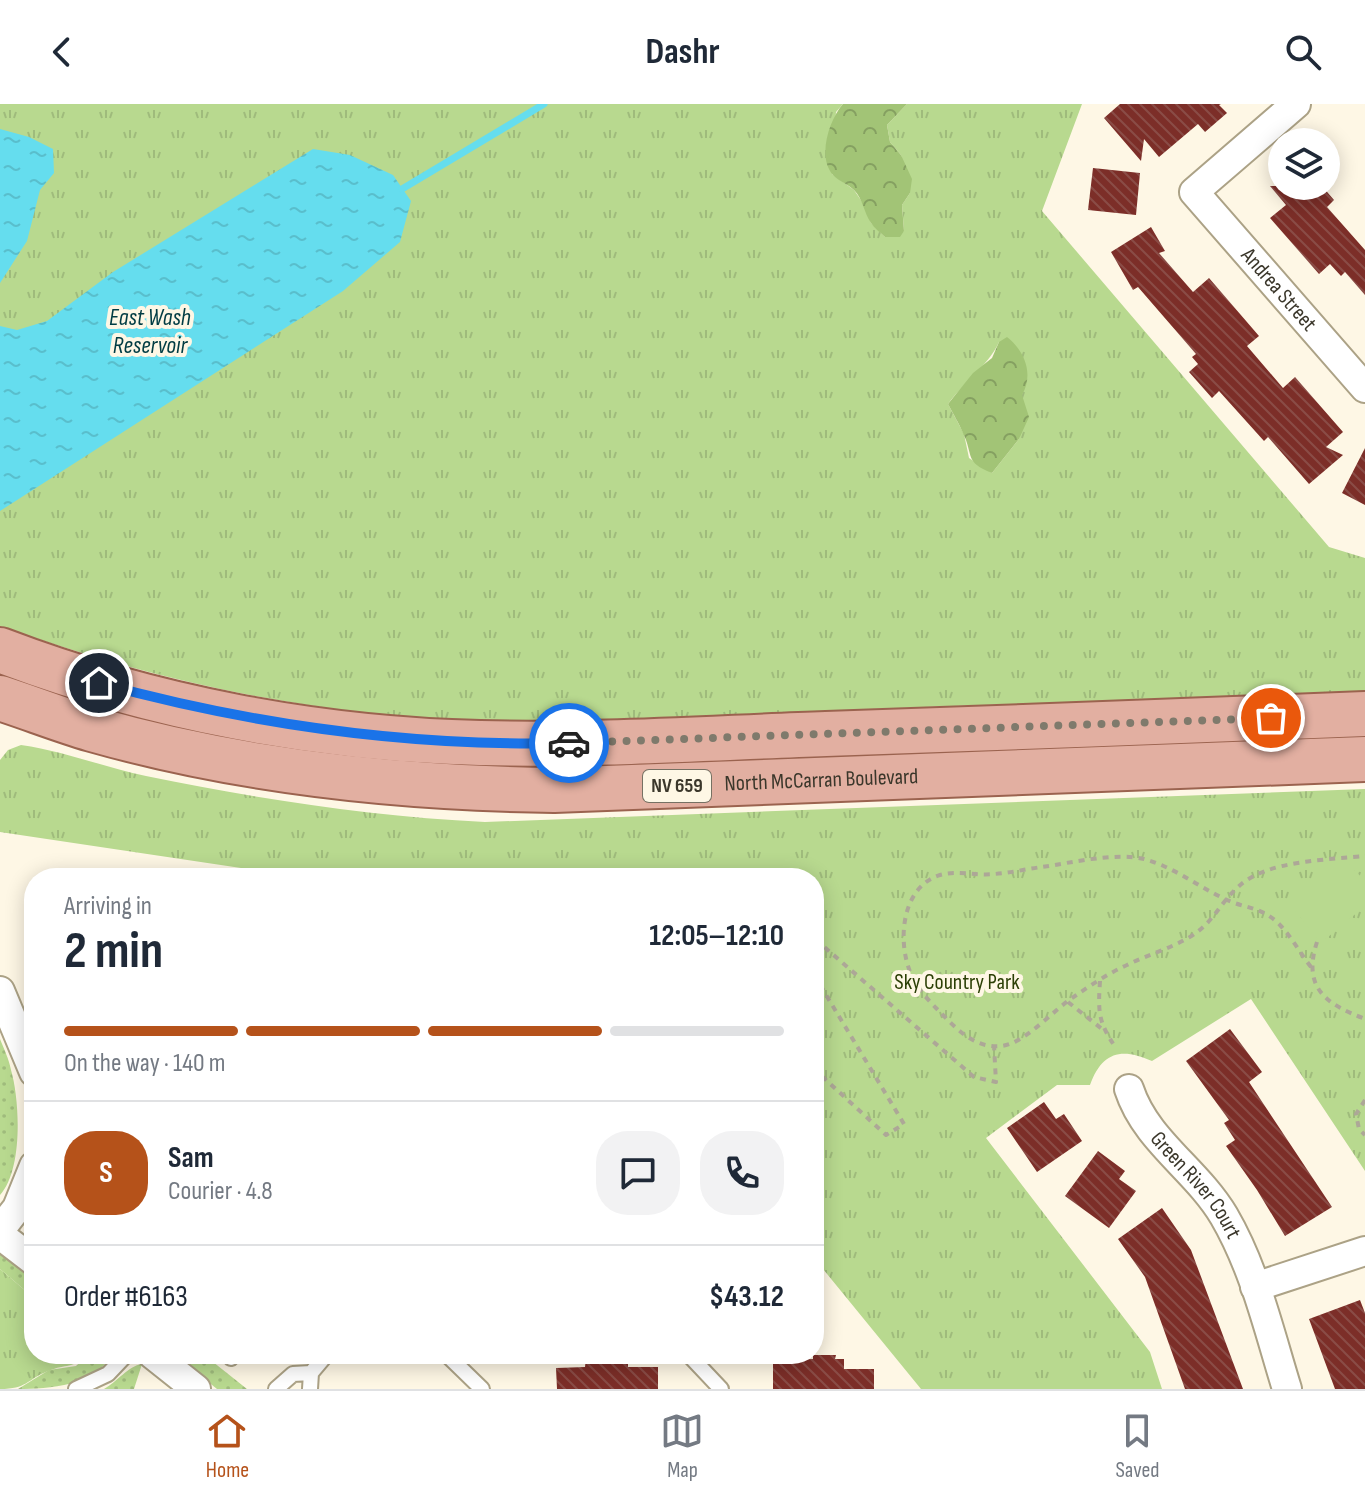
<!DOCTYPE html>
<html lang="en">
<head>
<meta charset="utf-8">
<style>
	:root { --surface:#fff; --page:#f2f2f3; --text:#1f2937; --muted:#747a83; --line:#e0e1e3; --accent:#b5521a }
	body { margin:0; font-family:"Sofia Sans Condensed",sans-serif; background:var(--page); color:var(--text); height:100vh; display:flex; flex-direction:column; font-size:30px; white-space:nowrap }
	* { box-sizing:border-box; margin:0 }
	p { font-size:26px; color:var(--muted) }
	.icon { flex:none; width:44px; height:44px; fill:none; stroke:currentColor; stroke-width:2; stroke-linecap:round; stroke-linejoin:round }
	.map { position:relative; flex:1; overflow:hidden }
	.details { position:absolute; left:24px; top:764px; width:800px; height:496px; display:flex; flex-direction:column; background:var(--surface); border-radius:32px; box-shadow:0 4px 20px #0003 }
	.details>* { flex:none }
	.tools { position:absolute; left:1268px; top:24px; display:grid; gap:16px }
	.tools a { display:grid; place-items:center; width:72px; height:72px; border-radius:50%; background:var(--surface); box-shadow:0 4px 20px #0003; font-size:40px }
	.pin { position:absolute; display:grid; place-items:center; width:68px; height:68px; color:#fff; margin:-34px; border:4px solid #fff; border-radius:50%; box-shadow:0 2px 8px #0007 }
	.courier { position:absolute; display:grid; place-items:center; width:80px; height:80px; margin:-40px; border:6px solid #1a73e8; border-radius:50%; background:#fff; color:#222; box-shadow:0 2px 10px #0007 }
	.headline em { font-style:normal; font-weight:700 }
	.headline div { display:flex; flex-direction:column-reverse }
	.headline { display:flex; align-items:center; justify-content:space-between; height:136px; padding:0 40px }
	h1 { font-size:52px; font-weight:700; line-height:60px }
	.bar { display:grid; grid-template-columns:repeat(4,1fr); gap:12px 8px; align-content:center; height:96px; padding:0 40px }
	.bar i { height:10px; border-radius:6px; background:var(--line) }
	.bar .on { background:var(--accent) }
	.bar p { grid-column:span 4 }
	.line { display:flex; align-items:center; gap:20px; padding:0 40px; border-top:2px solid var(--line) }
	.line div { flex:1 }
	.round { display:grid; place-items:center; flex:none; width:84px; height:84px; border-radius:32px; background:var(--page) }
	header { display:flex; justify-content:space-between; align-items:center; height:104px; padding:0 40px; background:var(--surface); font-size:36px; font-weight:700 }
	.dock { display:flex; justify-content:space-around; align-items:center; height:112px; border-top:2px solid var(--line); background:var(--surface); font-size:22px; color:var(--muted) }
	.dock a { display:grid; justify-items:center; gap:4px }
	.dock .on { color:var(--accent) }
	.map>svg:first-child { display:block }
	.grass { fill:url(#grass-tufts); fill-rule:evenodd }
	.forest { fill:url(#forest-crowns) }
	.garden { fill:url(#garden-dots) }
	.pitch { fill:#b8d98f }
	.water { fill:url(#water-ripples) }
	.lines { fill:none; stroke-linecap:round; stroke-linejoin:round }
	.stream { stroke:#65ddee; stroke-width:7 }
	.building { fill:url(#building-back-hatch) }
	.lane-casing { stroke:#aca286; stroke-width:18 }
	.street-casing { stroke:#aca286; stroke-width:32 }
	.primary-casing { stroke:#9b634f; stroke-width:48 }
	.path { stroke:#ada797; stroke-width:4; stroke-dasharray:6 6; stroke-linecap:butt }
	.lane { stroke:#fff; stroke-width:14 }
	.street { stroke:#fff; stroke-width:28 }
	.primary { stroke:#e2afa1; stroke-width:44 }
	.done { stroke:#7f7a6c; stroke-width:8; stroke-dasharray:0 14.4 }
	.route { stroke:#1a73e8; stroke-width:10 }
	.labels { text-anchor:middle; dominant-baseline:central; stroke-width:8; stroke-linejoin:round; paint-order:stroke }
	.shield { fill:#fef7e5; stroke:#767163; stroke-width:2 }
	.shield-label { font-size:20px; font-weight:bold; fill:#3b372b }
	.street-label { font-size:22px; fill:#3b372b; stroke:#fef7e5 }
	.park-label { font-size:22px; fill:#2b3f05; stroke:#fef7e5 }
	.water-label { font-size:24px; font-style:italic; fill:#013c43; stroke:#fef7e5 }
</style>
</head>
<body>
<header><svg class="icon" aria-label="back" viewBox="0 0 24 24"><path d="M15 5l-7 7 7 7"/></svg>Dashr<svg class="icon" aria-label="search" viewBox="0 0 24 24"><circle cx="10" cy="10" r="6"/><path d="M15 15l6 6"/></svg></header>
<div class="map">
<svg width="1365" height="1285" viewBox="0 0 1365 1285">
	<defs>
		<pattern id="grass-tufts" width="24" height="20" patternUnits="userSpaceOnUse" patternTransform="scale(2)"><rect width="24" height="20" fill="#b8d98f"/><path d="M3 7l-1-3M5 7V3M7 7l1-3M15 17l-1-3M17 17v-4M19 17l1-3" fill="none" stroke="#9fbb7c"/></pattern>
		<pattern id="forest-crowns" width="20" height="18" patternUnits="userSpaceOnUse" patternTransform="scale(2)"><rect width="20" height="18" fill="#a2c476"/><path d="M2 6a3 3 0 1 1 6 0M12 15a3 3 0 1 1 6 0" fill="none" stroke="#85a061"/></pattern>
		<pattern id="garden-dots" width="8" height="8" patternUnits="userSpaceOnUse" patternTransform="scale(2)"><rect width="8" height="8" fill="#b8d98f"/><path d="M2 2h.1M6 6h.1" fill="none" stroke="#9fbb7c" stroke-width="1.8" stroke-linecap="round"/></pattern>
		<pattern id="water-ripples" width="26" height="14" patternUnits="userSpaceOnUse" patternTransform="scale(2)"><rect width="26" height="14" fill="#65ddee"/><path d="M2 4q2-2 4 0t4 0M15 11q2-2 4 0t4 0" fill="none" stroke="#59becc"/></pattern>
		<pattern id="building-back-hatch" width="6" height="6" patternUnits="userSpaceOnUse" patternTransform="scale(2)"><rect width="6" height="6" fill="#7c2e28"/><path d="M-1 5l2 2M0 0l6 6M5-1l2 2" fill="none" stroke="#8a4c46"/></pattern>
	</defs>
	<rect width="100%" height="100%" fill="#fef7e5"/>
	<path class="grass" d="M 0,0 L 843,0 L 836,8 L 832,70 L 854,86 L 865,102 L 871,119 L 885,133 L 904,127 L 902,101 L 910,89 L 901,51 L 890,38 L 887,21 L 907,0 L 1082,0 L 1042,107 L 1329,443 L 1365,454 L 1365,588 C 1201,595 1038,599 874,605 C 736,611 597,621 459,616 C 300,609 150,575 0,522 ZM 999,238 L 1024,300 L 1019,335 L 992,369 L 969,354 L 964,330 L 948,300 C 964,278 988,262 999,238 Z
		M 21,641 C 63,647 104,663 146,672 C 258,695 370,712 485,718 L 1365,685 L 1365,1067 L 1251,895 L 1152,957 C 1121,943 1102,948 1090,981 L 1057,981 L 986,1034 L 1150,1248 L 1162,1285 L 921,1285 L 814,1154 L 814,774 L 308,774 L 0,728 L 0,656 L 8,646 Z
		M 0,1165 L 34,1194 L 34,1250 L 90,1250 C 70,1266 68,1259 48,1267 C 26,1276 27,1285 0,1285 Z"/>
	<path class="forest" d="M 843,0 L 907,0 L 887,21 L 890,38 L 901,51 L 912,75 L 910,89 L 902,101 L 904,127 L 900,133 L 885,133 C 881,129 874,124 871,119 C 864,109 863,95 854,86 C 848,80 838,77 833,71 C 817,53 829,16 843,0 Z
		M 1007,233 C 1025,247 1034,270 1022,291 L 1029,313 L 1019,335 L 992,369 C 964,358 974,352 963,329 C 959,319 953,310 948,300 L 973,269 L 992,254 L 999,238 Z"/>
	<path class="garden" d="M 0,935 C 4,945 9,955 11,966 C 20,997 23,1066 0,1091 Z
		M 0,1149 L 34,1176 L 34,1194 L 0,1165 Z
		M 90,1250 L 111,1250 C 98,1282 48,1285 18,1285 L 49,1266 L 76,1262 Z
		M 174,1250 L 203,1250 L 247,1285 L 217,1285 Z
		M 142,1260 L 134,1285 L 104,1285 C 117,1278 128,1262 142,1260 Z"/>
	<path class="pitch" d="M 1349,760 L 1365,777 L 1365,802 L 1321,839 L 1295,807 Z"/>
	<path class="water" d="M 0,25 L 29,33 L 53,45 L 54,69 L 40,86 L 27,137 L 0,179 Z
		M 313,45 L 350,51 L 393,71 L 411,97 L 400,138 L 343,187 L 0,407 L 0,222 L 17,226 L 47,217 L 113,168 Z"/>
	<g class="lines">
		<path class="stream" d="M 402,85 L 544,0"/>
	</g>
	<path class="building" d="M 1120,0 L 1221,0 L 1219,1 L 1227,9 L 1205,28 L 1198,20 L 1159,53 L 1144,35 L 1141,57 L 1104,14 Z
		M 1093,64 L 1140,69 L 1136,111 L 1088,106 Z
		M 1270,82 L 1322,82 L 1334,96 L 1327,103 L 1365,146 L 1365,191 L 1345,168 L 1341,172 L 1330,160 L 1319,170 L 1270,114 L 1286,101 Z
		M 1151,123 L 1165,147 L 1159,149 L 1193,188 L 1209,174 L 1259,232 L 1247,242 L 1283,284 L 1295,273 L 1343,328 L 1326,343 L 1343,351 L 1309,380 L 1268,333 L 1264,337 L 1219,287 L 1212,294 L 1189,268 L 1198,260 L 1192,253 L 1196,250 L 1138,183 L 1133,186 L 1111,148 Z
		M 1365,344 L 1365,401 L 1342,389 Z
		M 1230,925 L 1262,968 L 1249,978 L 1332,1103 L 1285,1132 L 1257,1086 L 1226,1042 L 1235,1036 L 1224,1019 L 1229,1016 L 1186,957 Z
		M 1044,998 L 1056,1015 L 1064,1010 L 1082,1037 L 1037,1068 L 1007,1024 Z
		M 1098,1047 L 1125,1067 L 1119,1075 L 1136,1087 L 1109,1124 L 1065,1092 Z
		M 1162,1104 L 1191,1146 L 1243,1285 L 1185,1285 L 1145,1173 L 1118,1135 Z
		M 1360,1196 L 1365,1209 L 1365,1285 L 1335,1285 L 1309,1215 Z
		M 597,1250 L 619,1250 L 619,1253 L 628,1253 L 628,1263 L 658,1263 L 658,1285 L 557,1285 L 556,1264 L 585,1263 L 586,1254 L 597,1254 Z
		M 813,1251 L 836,1251 L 835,1255 L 844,1255 L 844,1265 L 874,1265 L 874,1285 L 773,1285 L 773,1256 L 813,1255 Z"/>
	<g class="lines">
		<defs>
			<path id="lane" d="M 446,1250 L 482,1285
				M 688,1250 L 721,1285
				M 231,1254 L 234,1250
				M 311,1269 L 327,1250
				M 76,1285 L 108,1270 L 127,1250
				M 276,1285 L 293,1270 L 311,1269 L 310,1285"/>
			<g id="street">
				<path id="s1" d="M 1296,0 L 1194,88 L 1365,284"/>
				<path d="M 0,887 L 34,968"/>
				<path id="s2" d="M 1129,985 C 1146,1037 1196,1065 1224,1112 C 1255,1165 1269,1227 1287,1285"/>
				<path d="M 0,1126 L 17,1104 L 34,1062"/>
				<path d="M 0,1131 L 34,1157"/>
				<path d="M 1255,1183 L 1365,1147"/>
				<path d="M 152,1250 L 196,1285"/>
			</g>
			<g id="primary">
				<path d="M 0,546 C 152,604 318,635 480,639 C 595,642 711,634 826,630 C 1006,624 1185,617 1365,610"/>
				<path id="s3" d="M 0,594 C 31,604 61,616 92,625 C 243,668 398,684 554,686 L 1365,655"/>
			</g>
		</defs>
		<use href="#lane" class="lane-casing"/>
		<use href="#street" class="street-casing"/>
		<use href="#primary" class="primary-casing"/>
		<path class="path" d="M 1317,838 C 1302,884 1326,900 1365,915
			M 814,844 L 822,841 L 974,973 L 996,978 L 994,942
			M 1311,863 C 1300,849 1291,832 1279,820 C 1261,802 1245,805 1225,795 C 1197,782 1174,763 1144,755 C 1116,748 1070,759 1042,763 C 1026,765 1010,769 994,770 C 976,772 957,766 940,771 C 901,783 897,838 911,870 C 916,882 927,895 936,904 C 954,922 973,945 1001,942 C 1025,940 1054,905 1075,892 C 1091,881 1109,869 1127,861 C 1147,851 1169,845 1188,834 C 1214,819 1218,801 1238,783 C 1266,756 1328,756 1365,752
			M 814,871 L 904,1020 L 886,1031 L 814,965
			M 1100,877 C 1098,908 1098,918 1116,944
			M 1068,898 L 1102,925
			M 1365,996 L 1356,1010 L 1359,1025 L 1365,1031"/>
		<use href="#lane" class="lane"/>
		<use href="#street" class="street"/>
		<use href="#primary" class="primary"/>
	</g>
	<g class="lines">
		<path class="done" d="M 569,639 L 1271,614"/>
		<path class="route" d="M 99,579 C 253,621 409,643 569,639"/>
	</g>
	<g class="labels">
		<rect class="shield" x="643" y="666" width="68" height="32" rx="6"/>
		<g class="shield-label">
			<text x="677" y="682">NV 659</text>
		</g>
		<g class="street-label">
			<text stroke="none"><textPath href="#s1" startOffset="264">Andrea Street</textPath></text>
			<text stroke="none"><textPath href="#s3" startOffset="832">North McCarran Boulevard</textPath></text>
			<text stroke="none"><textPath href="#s2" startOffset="118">Green River Court</textPath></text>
		</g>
		<g class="park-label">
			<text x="957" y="878">Sky Country Park</text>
		</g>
		<g class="water-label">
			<text x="150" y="213">East Wash<tspan x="150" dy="28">Reservoir</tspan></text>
		</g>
	</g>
</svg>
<div class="tools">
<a><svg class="icon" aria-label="layers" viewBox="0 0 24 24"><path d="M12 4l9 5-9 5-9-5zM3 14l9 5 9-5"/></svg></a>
</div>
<div class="pin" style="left:1271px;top:614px;background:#ea580c"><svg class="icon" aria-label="bag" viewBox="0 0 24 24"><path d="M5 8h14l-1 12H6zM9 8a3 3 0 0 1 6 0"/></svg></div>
<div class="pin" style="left:99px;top:579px;background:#1f2937"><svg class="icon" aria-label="home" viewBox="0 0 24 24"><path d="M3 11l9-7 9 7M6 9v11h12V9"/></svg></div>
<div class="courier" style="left:569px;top:639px"><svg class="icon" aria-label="car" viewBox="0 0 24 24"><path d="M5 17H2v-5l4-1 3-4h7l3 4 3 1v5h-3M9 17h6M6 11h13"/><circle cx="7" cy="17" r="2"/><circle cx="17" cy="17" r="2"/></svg></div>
<section class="details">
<div class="headline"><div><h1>2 min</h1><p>Arriving in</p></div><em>12:05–12:10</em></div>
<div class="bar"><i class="on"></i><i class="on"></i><i class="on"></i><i></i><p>On the way · 140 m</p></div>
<div class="line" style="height:144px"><b class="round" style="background:var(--accent);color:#fff">S</b><div><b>Sam</b><p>Courier · 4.8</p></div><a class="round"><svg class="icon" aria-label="chat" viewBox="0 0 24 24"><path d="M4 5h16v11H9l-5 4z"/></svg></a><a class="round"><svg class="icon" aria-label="phone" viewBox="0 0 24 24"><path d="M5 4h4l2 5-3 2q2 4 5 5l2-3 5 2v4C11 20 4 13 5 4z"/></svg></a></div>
<div class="line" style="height:104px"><div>Order #6163</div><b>$43.12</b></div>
</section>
</div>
<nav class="dock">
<a class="on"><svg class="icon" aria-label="home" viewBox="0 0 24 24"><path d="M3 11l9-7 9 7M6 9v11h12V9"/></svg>Home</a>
<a><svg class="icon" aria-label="map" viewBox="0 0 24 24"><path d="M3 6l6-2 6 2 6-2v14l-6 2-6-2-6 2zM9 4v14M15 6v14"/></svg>Map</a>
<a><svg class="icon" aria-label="saved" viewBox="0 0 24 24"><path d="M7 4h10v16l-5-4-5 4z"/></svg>Saved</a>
</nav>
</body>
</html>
